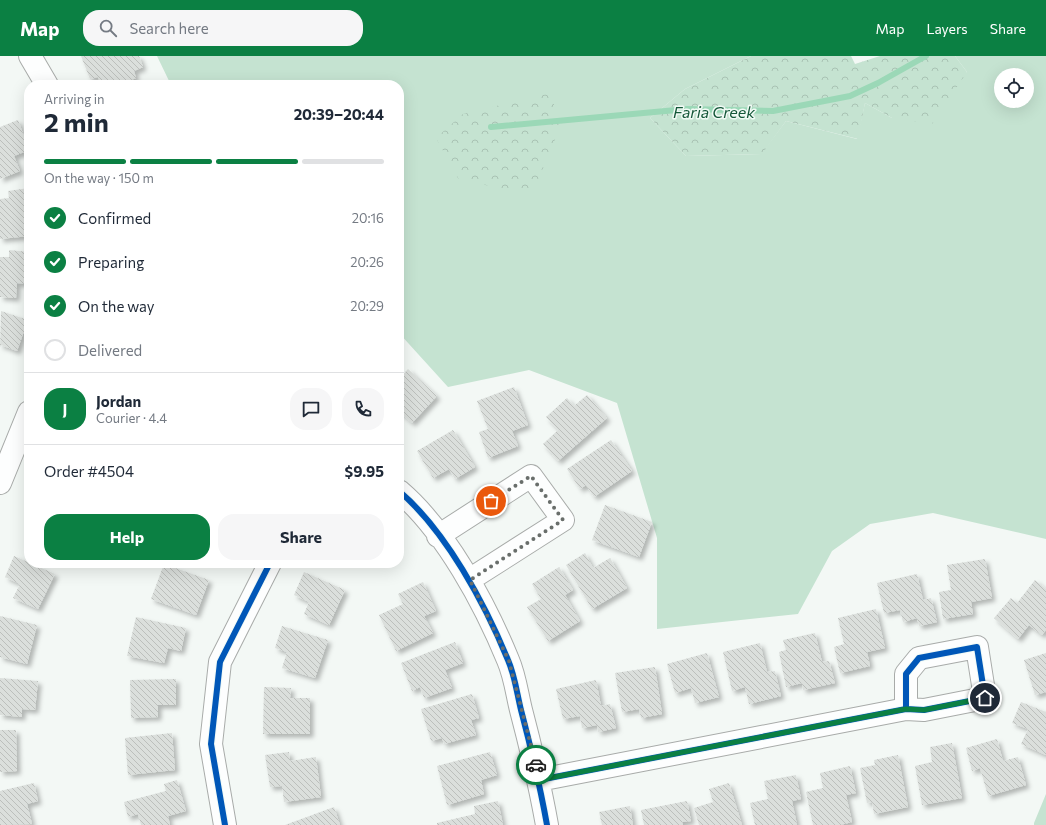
<!DOCTYPE html>
<html lang="en">
<head>
<meta charset="utf-8">
<style>
	:root { --surface:#fff; --page:#f6f6f7; --text:#1f2937; --muted:#747a83; --line:#e0e1e3; --accent:#0b8043 }
	body { margin:0; font-family:Commissioner,sans-serif; background:var(--page); color:var(--text); height:100vh; display:flex; flex-direction:column; font-size:15px; white-space:nowrap }
	* { box-sizing:border-box; margin:0 }
	p { font-size:13px; color:var(--muted) }
	.icon { flex:none; width:22px; height:22px; fill:none; stroke:currentColor; stroke-width:2; stroke-linecap:round; stroke-linejoin:round }
	.map { position:relative; flex:1; overflow:hidden }
	.details { position:absolute; left:24px; top:24px; width:380px; height:488px; display:flex; flex-direction:column; background:var(--surface); border-radius:16px; box-shadow:0 4px 16px #0002 }
	.details>* { flex:none }
	.tools { position:absolute; left:994px; top:12px; display:grid; gap:8px }
	.tools a { display:grid; place-items:center; width:40px; height:40px; border-radius:50%; background:var(--surface); box-shadow:0 4px 16px #0002; font-size:20px }
	.pin { position:absolute; display:grid; place-items:center; width:34px; height:34px; color:#fff; margin:-17px; border:2px solid #fff; border-radius:50%; box-shadow:0 1px 4px #0007 }
	.courier { position:absolute; display:grid; place-items:center; width:40px; height:40px; margin:-20px; border:3px solid #0b8043; border-radius:50%; background:#fff; color:#222; box-shadow:0 1px 5px #0007 }
	.summary em { font-style:normal; font-weight:700 }
	.summary div { display:flex; flex-direction:column-reverse }
	.summary { display:flex; align-items:center; justify-content:space-between; height:68px; padding:0 20px }
	h1 { font-size:26px; font-weight:700; line-height:30px }
	.bar { display:grid; grid-template-columns:repeat(4,1fr); gap:6px 4px; align-content:center; height:48px; padding:0 20px }
	.bar i { height:5px; border-radius:3px; background:var(--line) }
	.bar .on { background:var(--accent) }
	.bar p { grid-column:span 4 }
	.line { display:flex; align-items:center; gap:10px; padding:0 20px; border-top:1px solid var(--line) }
	.line div { flex:1 }
	.round { display:grid; place-items:center; flex:none; width:42px; height:42px; border-radius:16px; background:var(--page) }
	ol { padding:0 20px; list-style:none }
	li { display:flex; align-items:center; gap:12px; height:44px }
	li p { margin-inline-start:auto }
	li .icon { padding:4px; border-radius:50%; background:var(--accent); color:#fff; stroke-width:4 }
	li:last-child { color:var(--muted) }
	li i { width:22px; height:22px; border:2px solid var(--line); border-radius:50% }
	.button { display:flex; gap:8px; margin-top:auto; padding:8px 20px }
	.button a { flex:1; height:46px; border-radius:16px; background:var(--accent); color:#fff; font-size:16px; font-weight:700; line-height:46px; text-align:center }
	.button a+a { background:var(--page); color:var(--text) }
	header { display:flex; align-items:center; gap:24px; box-sizing:border-box; height:56px; padding:0 20px; background:var(--accent); color:#fff }
	header strong { font-size:19px }
	nav { display:flex; gap:22px; margin-inline-start:auto; font-size:14px }
	.search { width:280px; height:36px; background:var(--page); display:flex; align-items:center; gap:10px; box-sizing:border-box; padding:0 14px; border-radius:16px; color:var(--muted); font-size:15px }
	.map>svg:first-child { display:block }
	.grass { fill:#c5e3d1; fill-rule:evenodd }
	.forest { fill:url(#forest-crowns) }
	.lines { fill:none; stroke-linecap:round; stroke-linejoin:round }
	.stream { stroke:#9bd8b7; stroke-width:6 }
	.building { fill:url(#building-back-hatch); filter:url(#shadow) }
	.minor-casing { stroke:#a8aba9; stroke-width:24 }
	.minor { stroke:#fdfefe; stroke-width:22 }
	.cycleway-casing { stroke:#f1faf5; stroke-width:8 }
	.cycleway { stroke:#0057b8; stroke-width:6 }
	.done { stroke:#696e6b; stroke-width:4; stroke-dasharray:0 7.2 }
	.route { stroke:#0b8043; stroke-width:5 }
	.labels { text-anchor:middle; dominant-baseline:central; stroke-width:3; stroke-linejoin:round; paint-order:stroke }
	.water-label { font-size:16px; font-style:italic; fill:#155739; stroke:#f1faf5 }
</style>
</head>
<body>
<header>
<strong>Map</strong>
<div class="search"><svg class="icon" aria-label="search" viewBox="0 0 24 24"><circle cx="10" cy="10" r="6"/><path d="M15 15l6 6"/></svg>Search here</div>
<nav><a>Map</a><a>Layers</a><a>Share</a></nav>
</header>
<div class="map">
<svg width="1046" height="769" viewBox="0 0 1046 769">
	<defs>
		<pattern id="forest-crowns" width="20" height="18" patternUnits="userSpaceOnUse"><rect width="20" height="18" fill="#c5e3d1"/><path d="M2 6a3 3 0 1 1 6 0M12 15a3 3 0 1 1 6 0" fill="none" stroke="#a9c2b3"/></pattern>
		<pattern id="building-back-hatch" width="6" height="6" patternUnits="userSpaceOnUse"><rect width="6" height="6" fill="#dbdfdc"/><path d="M-1 5l2 2M0 0l6 6M5-1l2 2" fill="none" stroke="#bcbfbc"/></pattern>
		<filter id="shadow"><feDropShadow dx="3.5" dy="3.5" stdDeviation="2" flood-color="#0004"/></filter>
	</defs>
	<rect width="100%" height="100%" fill="#f3f8f5"/>
	<path class="grass" d="M 157,0 L 751,0 L 685,33 L 650,62 L 686,100 L 761,98 L 786,65 L 857,83 L 865,47 L 892,62 L 967,16 L 955,0 L 1046,0 L 1046,483 L 933,457 L 870,468 L 832,495 L 798,558 L 657,573 L 657,482 L 617,347 L 529,314 L 448,331 L 399,277 L 399,29 L 171,29 ZM 1001,19 L 1027,19 L 1027,45 L 1001,45 Z
		M 1046,738 L 1046,769 L 1034,769 L 1034,767 Z"/>
	<path class="forest" d="M 751,0 L 851,0 L 855,8 L 880,0 L 955,0 L 967,16 L 932,68 L 892,62 L 865,47 L 858,83 L 786,65 L 762,98 L 686,100 L 650,62 L 685,33 Z
		M 551,37 L 560,72 L 532,138 L 459,124 L 436,82 L 463,58 Z"/>
	<g class="lines">
		<path class="stream" d="M 491,71 L 687,53 L 773,55 L 850,40 L 878,27 L 926,0"/>
	</g>
	<path class="building" d="M 81,0 L 139,0 L 143,11 L 134,15 L 136,22 L 119,29 L 101,29 L 98,21 L 90,23 Z
		M 18,64 L 29,94 L 14,100 L 20,115 L 0,123 L 0,71 Z
		M 29,132 L 29,165 L 27,165 L 29,180 L 0,183 L 0,143 L 9,142 L 8,135 Z
		M 9,194 L 29,196 L 29,228 L 17,227 L 16,242 L 0,241 L 0,201 L 9,201 Z
		M 1,255 L 28,264 L 17,295 L 1,289 L 0,292 Z
		M 408,313 L 437,340 L 412,367 L 401,357 L 399,359 L 399,323 Z
		M 514,331 L 528,369 L 512,375 L 518,390 L 488,402 L 479,376 L 488,373 L 477,345 Z
		M 587,339 L 607,362 L 558,405 L 543,388 L 558,374 L 546,361 L 567,342 L 574,350 Z
		M 453,374 L 475,411 L 455,423 L 449,413 L 433,422 L 417,395 Z
		M 611,384 L 632,415 L 594,441 L 586,429 L 580,433 L 567,413 Z
		M 605,449 L 652,466 L 639,501 L 592,484 Z
		M 585,497 L 593,512 L 610,502 L 627,532 L 592,553 L 566,509 Z
		M 14,500 L 55,518 L 38,553 L 13,542 L 20,528 L 5,521 Z
		M 985,503 L 992,542 L 971,546 L 973,558 L 943,563 L 939,536 L 951,534 L 947,509 Z
		M 164,508 L 209,524 L 196,559 L 151,543 Z
		M 559,511 L 573,534 L 565,539 L 580,565 L 548,585 L 527,551 L 541,543 L 532,528 Z
		M 304,516 L 345,534 L 329,569 L 304,558 L 309,546 L 294,539 Z
		M 917,518 L 923,544 L 931,542 L 937,566 L 919,570 L 917,562 L 903,566 L 900,554 L 884,557 L 877,527 Z
		M 1035,524 L 1046,533 L 1046,574 L 1042,579 L 1029,569 L 1018,583 L 994,562 L 1011,542 L 1017,547 Z
		M 423,526 L 436,555 L 424,560 L 433,577 L 396,595 L 379,559 L 403,548 L 398,538 Z
		M 876,553 L 885,592 L 867,596 L 870,610 L 840,617 L 834,591 L 844,588 L 838,562 Z
		M 0,560 L 37,569 L 27,608 L 0,601 Z
		M 136,561 L 186,572 L 181,595 L 168,592 L 164,607 L 127,600 Z
		M 282,570 L 328,584 L 315,622 L 282,612 L 287,596 L 275,592 Z
		M 815,577 L 822,606 L 829,605 L 835,627 L 803,634 L 802,627 L 786,631 L 779,596 L 786,594 L 783,584 Z
		M 455,586 L 463,607 L 445,614 L 452,632 L 424,642 L 420,631 L 412,635 L 401,607 Z
		M 760,587 L 767,616 L 775,615 L 781,640 L 749,648 L 745,631 L 732,635 L 723,596 Z
		M 707,597 L 719,641 L 695,647 L 691,632 L 675,637 L 667,608 Z
		M 1046,597 L 1046,636 L 1035,639 L 1024,604 Z
		M 655,611 L 662,658 L 641,662 L 639,653 L 622,656 L 615,617 Z
		M 0,622 L 38,625 L 35,654 L 22,653 L 22,661 L 0,659 Z
		M 176,623 L 176,649 L 158,649 L 158,661 L 131,662 L 130,624 Z
		M 596,624 L 601,650 L 610,648 L 616,672 L 598,676 L 597,669 L 582,672 L 580,660 L 563,663 L 556,633 Z
		M 264,631 L 291,632 L 290,642 L 310,642 L 310,678 L 263,678 Z
		M 472,638 L 479,662 L 471,664 L 476,679 L 444,688 L 442,682 L 431,685 L 421,653 Z
		M 1021,646 L 1046,656 L 1046,699 L 1021,688 L 1028,673 L 1012,667 Z
		M 0,674 L 16,674 L 17,715 L 0,716 Z
		M 172,677 L 175,714 L 128,719 L 125,682 Z
		M 997,683 L 1003,705 L 1018,701 L 1026,729 L 988,740 L 980,712 L 972,715 L 966,692 Z
		M 952,687 L 962,742 L 922,749 L 915,710 L 932,706 L 930,691 Z
		M 289,696 L 290,705 L 316,701 L 321,741 L 284,746 L 282,730 L 270,731 L 265,699 Z
		M 490,696 L 497,719 L 481,724 L 484,738 L 447,749 L 437,710 Z
		M 898,699 L 908,751 L 874,758 L 872,746 L 867,747 L 860,712 L 875,709 L 874,704 Z
		M 850,710 L 856,737 L 846,739 L 852,766 L 840,769 L 813,769 L 806,736 L 823,732 L 820,717 Z
		M 796,719 L 801,743 L 792,745 L 797,769 L 755,769 L 750,747 L 768,743 L 764,725 Z
		M 177,724 L 186,755 L 168,760 L 170,769 L 141,769 L 138,758 L 128,761 L 124,746 L 166,735 L 164,728 Z
		M 34,727 L 38,745 L 27,748 L 32,768 L 0,769 L 0,735 Z
		M 729,727 L 742,769 L 699,769 L 694,752 L 713,746 L 709,733 Z
		M 498,745 L 503,769 L 437,769 L 437,767 L 475,758 L 474,750 Z
		M 687,745 L 691,765 L 682,766 L 683,769 L 644,769 L 641,754 Z
		M 630,750 L 633,769 L 602,769 L 599,756 Z
		M 334,751 L 340,769 L 285,769 Z"/>
	<g class="lines">
		<defs>
			<path id="minor" d="M 30,0 L 47,29
				M 0,427 L 29,356
				M 399,435 C 446,475 485,548 508,604 C 515,620 517,638 521,654 C 531,692 540,730 547,769
				M 438,480 L 531,420 L 563,464 L 469,524
				M 539,724 L 906,653 L 924,654 L 985,642 L 977,591 L 919,602 L 906,618 L 906,653
				M 225,769 L 211,688 L 220,606 L 270,507"/>
		</defs>
		<use href="#minor" class="minor-casing"/>
		<use href="#minor" class="minor"/>
		<defs>
			<path id="cycleway" d="M 399,435 C 446,475 485,548 508,604 C 515,620 517,638 521,654 C 531,692 540,730 547,769
				M 539,724 L 906,653 L 924,654 L 985,642 L 977,591 L 919,602 L 906,618 L 906,653
				M 225,769 L 211,688 L 220,606 L 270,507"/>
		</defs>
		<use href="#cycleway" class="cycleway-casing"/>
		<use href="#cycleway" class="cycleway"/>
	</g>
	<g class="lines">
		<path class="done" d="M 491,445 L 531,420 L 563,464 L 470,524 L 509,605 L 536,709"/>
		<path class="route" d="M 536,709 L 539,724 L 906,653 L 924,654 L 985,642"/>
	</g>
	<g class="labels">
		<g class="water-label">
			<text x="714" y="55">Faria Creek</text>
		</g>
	</g>
</svg>
<div class="tools">
<a><svg class="icon" aria-label="locate" viewBox="0 0 24 24"><circle cx="12" cy="12" r="6"/><path d="M12 2v4M12 18v4M2 12h4M18 12h4"/></svg></a>
</div>
<div class="pin" style="left:491px;top:445px;background:#ea580c"><svg class="icon" aria-label="bag" viewBox="0 0 24 24"><path d="M5 8h14l-1 12H6zM9 8a3 3 0 0 1 6 0"/></svg></div>
<div class="pin" style="left:985px;top:642px;background:#1f2937"><svg class="icon" aria-label="home" viewBox="0 0 24 24"><path d="M3 11l9-7 9 7M6 9v11h12V9"/></svg></div>
<div class="courier" style="left:536px;top:709px"><svg class="icon" aria-label="car" viewBox="0 0 24 24"><path d="M5 17H2v-5l4-1 3-4h7l3 4 3 1v5h-3M9 17h6M6 11h13"/><circle cx="7" cy="17" r="2"/><circle cx="17" cy="17" r="2"/></svg></div>
<section class="details">
<div class="summary"><div><h1>2 min</h1><p>Arriving in</p></div><em>20:39–20:44</em></div>
<div class="bar"><i class="on"></i><i class="on"></i><i class="on"></i><i></i><p>On the way · 150 m</p></div>
<ol>
<li><svg class="icon" aria-label="check" viewBox="0 0 24 24"><path d="M5 12l5 5 9-10"/></svg>Confirmed<p>20:16</p></li>
<li><svg class="icon" aria-label="check" viewBox="0 0 24 24"><path d="M5 12l5 5 9-10"/></svg>Preparing<p>20:26</p></li>
<li><svg class="icon" aria-label="check" viewBox="0 0 24 24"><path d="M5 12l5 5 9-10"/></svg>On the way<p>20:29</p></li>
<li><i></i>Delivered</li>
</ol>
<div class="line" style="height:72px"><b class="round" style="background:var(--accent);color:#fff">J</b><div><b>Jordan</b><p>Courier · 4.4</p></div><a class="round"><svg class="icon" aria-label="chat" viewBox="0 0 24 24"><path d="M4 5h16v11H9l-5 4z"/></svg></a><a class="round"><svg class="icon" aria-label="phone" viewBox="0 0 24 24"><path d="M5 4h4l2 5-3 2q2 4 5 5l2-3 5 2v4C11 20 4 13 5 4z"/></svg></a></div>
<div class="line" style="height:52px"><div>Order #4504</div><b>$9.95</b></div>
<div class="button"><a>Help</a><a>Share</a></div>
</section>
</div>
</body>
</html>
